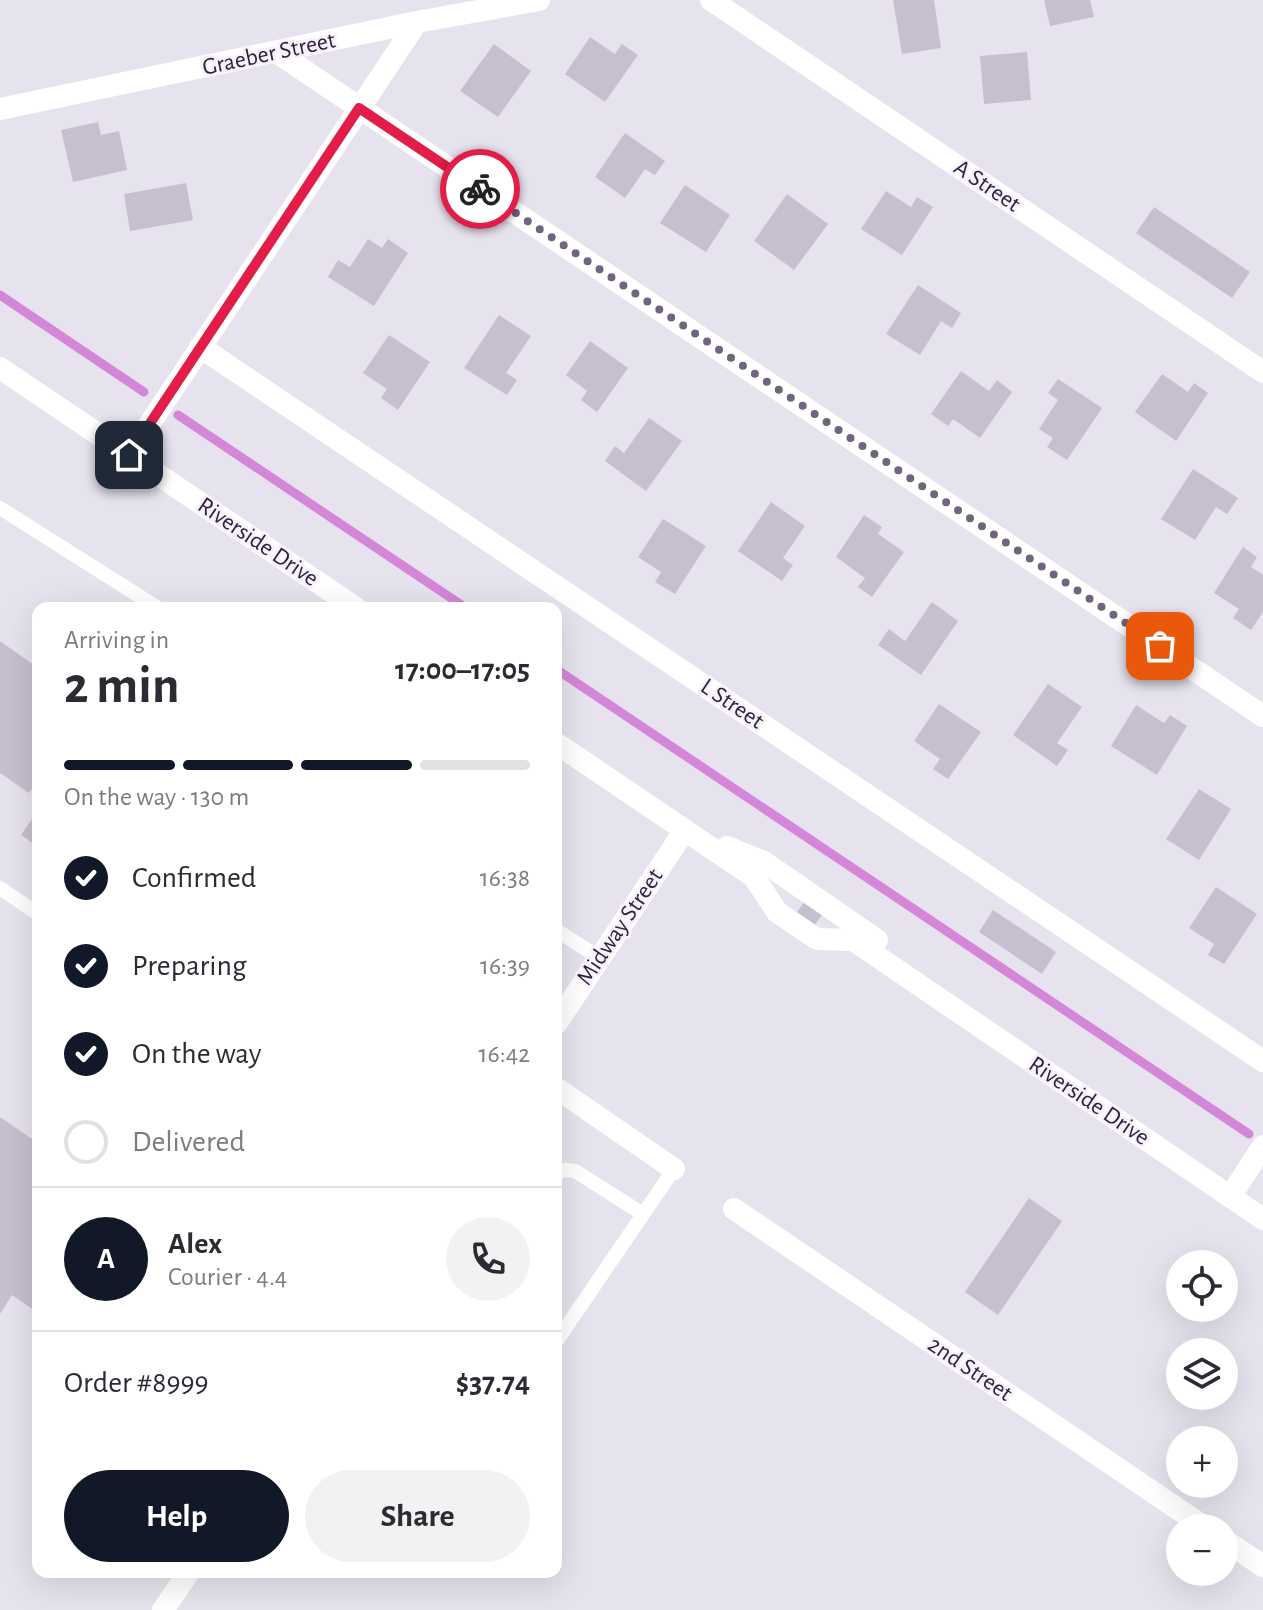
<!DOCTYPE html>
<html lang="en">
<head>
<meta charset="utf-8">
<style>
	:root { --surface:#fff; --page:#f2f2f3; --text:#2b2b33; --muted:#7c7c81; --line:#e1e1e2; --accent:#111827 }
	body { margin:0; font-family:"Alegreya Sans",sans-serif; background:var(--page); color:var(--text); height:100vh; display:flex; flex-direction:column; font-size:30px; white-space:nowrap }
	* { box-sizing:border-box; margin:0 }
	p { font-size:26px; color:var(--muted) }
	.icon { flex:none; width:44px; height:44px; fill:none; stroke:currentColor; stroke-width:2; stroke-linecap:round; stroke-linejoin:round }
	.map { position:relative; flex:1; overflow:hidden }
	.details { position:absolute; left:32px; top:602px; width:530px; height:976px; display:flex; flex-direction:column; background:var(--surface); border-radius:16px; box-shadow:0 8px 32px #0002 }
	.details>* { flex:none }
	.buttons { position:absolute; left:1166px; top:1250px; display:grid; gap:16px }
	.buttons a { display:grid; place-items:center; width:72px; height:72px; border-radius:50%; background:var(--surface); box-shadow:0 8px 32px #0002; font-size:40px }
	.pin { position:absolute; display:grid; place-items:center; width:68px; height:68px; color:#fff; margin:-34px; border-radius:16px; box-shadow:0 4px 12px #0006 }
	.courier { position:absolute; display:grid; place-items:center; width:80px; height:80px; margin:-40px; border:6px solid #e11d48; border-radius:50%; background:#fff; color:#222; box-shadow:0 2px 10px #0007 }
	.overview em { font-style:normal; font-weight:700 }
	.overview div { display:flex; flex-direction:column-reverse }
	.overview { display:flex; align-items:center; justify-content:space-between; height:136px; padding:0 32px }
	h1 { font-size:52px; font-weight:700; line-height:60px }
	.bar { display:grid; grid-template-columns:repeat(4,1fr); gap:12px 8px; align-content:center; height:96px; padding:0 32px }
	.bar i { height:10px; border-radius:6px; background:var(--line) }
	.bar .selected { background:var(--accent) }
	.bar p { grid-column:span 4 }
	.line { display:flex; align-items:center; gap:20px; padding:0 32px; border-top:2px solid var(--line) }
	.line div { flex:1 }
	.round { display:grid; place-items:center; flex:none; width:84px; height:84px; border-radius:42px; background:var(--page) }
	ol { padding:0 32px; list-style:none }
	li { display:flex; align-items:center; gap:24px; height:88px }
	li p { margin-inline-start:auto }
	li .icon { padding:8px; border-radius:50%; background:var(--accent); color:#fff; stroke-width:4 }
	li:last-child { color:var(--muted) }
	li i { width:44px; height:44px; border:4px solid var(--line); border-radius:50% }
	.button { display:flex; gap:16px; margin-top:auto; padding:16px 32px }
	.button a { flex:1; height:92px; border-radius:48px; background:var(--accent); color:#fff; font-size:32px; font-weight:700; line-height:92px; text-align:center }
	.button a+a { background:var(--page); color:var(--text) }
	.map>svg:first-child { display:block }
	.lines { fill:none; stroke-linecap:round; stroke-linejoin:round }
	.stream { stroke:#d486d8; stroke-width:9 }
	.building { fill:#c5bfcf }
	.service { stroke:#fff; stroke-width:14 }
	.minor { stroke:#fff; stroke-width:22 }
	.tertiary { stroke:#fff; stroke-width:22 }
	.done { stroke:#71647e; stroke-width:8; stroke-dasharray:0 14.4 }
	.route { stroke:#e11d48; stroke-width:10 }
	.labels { text-anchor:middle; dominant-baseline:central; stroke-width:6; stroke-linejoin:round; paint-order:stroke }
	.street-label { font-size:24px; fill:#322041; stroke:#f6f4fa }
</style>
</head>
<body>
<div class="map">
<svg width="1263" height="1610" viewBox="0 0 1263 1610">
	<rect width="100%" height="100%" fill="#e7e3ee"/>
	<g class="lines">
		<path class="stream" d="M 0,295 L 144,392
			M 178,415 L 466,608
			M 556,669 L 1249,1134"/>
	</g>
	<path class="building" d="M 893,0 L 934,0 L 941,48 L 902,54 Z
		M 1044,0 L 1090,0 L 1094,17 L 1050,26 Z
		M 590,37 L 615,54 L 622,44 L 638,55 L 605,102 L 565,74 Z
		M 494,44 L 531,71 L 498,117 L 460,91 Z
		M 1027,52 L 1031,100 L 984,104 L 980,56 Z
		M 98,122 L 101,135 L 119,131 L 127,170 L 73,182 L 61,130 Z
		M 625,133 L 665,161 L 655,175 L 645,169 L 625,198 L 595,177 Z
		M 186,183 L 193,220 L 130,231 L 124,194 Z
		M 685,185 L 730,215 L 706,252 L 660,223 Z
		M 886,191 L 911,207 L 917,197 L 933,207 L 902,255 L 861,229 Z
		M 787,194 L 828,224 L 794,270 L 754,241 Z
		M 1154,207 L 1250,272 L 1232,298 L 1136,233 Z
		M 368,239 L 382,248 L 388,239 L 408,253 L 374,306 L 328,277 L 338,260 L 350,267 Z
		M 918,285 L 961,313 L 952,328 L 941,321 L 920,355 L 886,334 Z
		M 499,315 L 531,336 L 506,373 L 517,380 L 507,395 L 464,368 Z
		M 389,335 L 430,362 L 398,410 L 381,398 L 387,389 L 363,373 Z
		M 590,341 L 628,368 L 597,412 L 581,400 L 587,391 L 566,375 Z
		M 961,371 L 989,391 L 997,380 L 1012,392 L 980,438 L 953,419 L 948,426 L 931,414 Z
		M 1162,374 L 1188,392 L 1194,383 L 1208,393 L 1176,441 L 1135,412 Z
		M 1058,379 L 1102,408 L 1067,460 L 1047,447 L 1053,438 L 1039,429 L 1058,400 L 1048,393 Z
		M 649,418 L 682,441 L 646,491 L 605,461 L 615,446 L 624,453 Z
		M 1193,469 L 1238,498 L 1227,514 L 1216,507 L 1195,540 L 1161,519 Z
		M 771,502 L 805,526 L 783,558 L 793,565 L 782,581 L 738,551 Z
		M 864,515 L 882,527 L 878,534 L 904,552 L 872,597 L 858,587 L 865,578 L 836,557 Z
		M 663,519 L 706,546 L 675,594 L 655,582 L 661,572 L 638,557 Z
		M 1243,547 L 1257,557 L 1251,567 L 1263,575 L 1263,612 L 1251,630 L 1233,618 L 1239,609 L 1214,593 Z
		M 932,602 L 958,621 L 921,675 L 878,645 L 889,629 L 905,641 Z
		M 0,641 L 38,668 L 38,780 L 29,793 L 0,773 Z
		M 1048,684 L 1082,707 L 1057,743 L 1068,750 L 1057,766 L 1013,735 Z
		M 939,704 L 981,732 L 948,779 L 933,769 L 940,759 L 914,741 Z
		M 1136,705 L 1164,723 L 1170,715 L 1187,726 L 1157,775 L 1111,746 Z
		M 1199,789 L 1231,809 L 1199,860 L 1166,839 Z
		M 38,810 L 38,847 L 21,835 Z
		M 1216,887 L 1257,914 L 1224,964 L 1208,955 L 1214,944 L 1189,928 Z
		M 806,899 L 824,912 L 814,926 L 796,914 Z
		M 993,910 L 1056,952 L 1042,974 L 979,932 Z
		M 0,1117 L 38,1143 L 38,1259 L 34,1264 L 38,1267 L 38,1313 L 12,1295 L 0,1314 Z
		M 1029,1198 L 1062,1221 L 998,1315 L 965,1292 Z"/>
	<g class="lines">
		<path class="service" d="M 0,508 L 158,608
			M 0,888 L 38,914
			M 556,930 L 600,958
			M 556,1173 L 565,1170 L 575,1171 L 643,1214
			M 556,1342 L 674,1169"/>
		<path class="minor" d="M 711,0 L 1263,372
			M 278,53 L 1263,716
			M 200,347 L 1263,1061
			M 129,455 L 417,22
			M 556,1024 L 685,830
			M 556,1088 L 674,1169
			M 1230,1197 L 1263,1146
			M 734,1209 L 1206,1528
			M 1224,1540 L 1263,1566
			M 163,1610 L 189,1572"/>
		<path class="tertiary" d="M 0,109 L 417,22 L 539,0
			M 0,368 L 356,608
			M 556,743 L 754,877 L 777,912 L 817,939 L 853,940 L 1263,1219
			M 727,847 L 764,862 L 877,940"/>
	</g>
	<g class="lines">
		<path class="done" d="M 480,189 L 1160,646"/>
		<path class="route" d="M 129,455 L 359,108 L 480,189"/>
	</g>
	<g class="labels">
		<g class="street-label">
			<text transform="translate(269 54) rotate(-12)">Graeber Street</text>
			<text transform="translate(987 186) rotate(34)">A Street</text>
			<text transform="translate(258 542) rotate(34)">Riverside Drive</text>
			<text transform="translate(732 704) rotate(34)">L Street</text>
			<text transform="translate(620 927) rotate(-56)">Midway Street</text>
			<text transform="translate(1089 1101) rotate(34)">Riverside Drive</text>
			<text transform="translate(970 1369) rotate(34)">2nd Street</text>
		</g>
	</g>
</svg>
<div class="buttons">
<a><svg class="icon" aria-label="locate" viewBox="0 0 24 24"><circle cx="12" cy="12" r="6"/><path d="M12 2v4M12 18v4M2 12h4M18 12h4"/></svg></a>
<a><svg class="icon" aria-label="layers" viewBox="0 0 24 24"><path d="M12 4l9 5-9 5-9-5zM3 14l9 5 9-5"/></svg></a>
<a>+</a>
<a>−</a>
</div>
<div class="pin" style="left:1160px;top:646px;background:#ea580c"><svg class="icon" aria-label="bag" viewBox="0 0 24 24"><path d="M5 8h14l-1 12H6zM9 8a3 3 0 0 1 6 0"/></svg></div>
<div class="pin" style="left:129px;top:455px;background:#1f2937"><svg class="icon" aria-label="home" viewBox="0 0 24 24"><path d="M3 11l9-7 9 7M6 9v11h12V9"/></svg></div>
<div class="courier" style="left:480px;top:189px"><svg class="icon" aria-label="bike" viewBox="0 0 24 24"><circle cx="6" cy="16" r="4"/><circle cx="18" cy="16" r="4"/><path d="M6 16l4-8h5l3 8M10 8l3 8H6M13 5h3"/></svg></div>
<section class="details">
<div class="overview"><div><h1>2 min</h1><p>Arriving in</p></div><em>17:00–17:05</em></div>
<div class="bar"><i class="selected"></i><i class="selected"></i><i class="selected"></i><i></i><p>On the way · 130 m</p></div>
<ol>
<li><svg class="icon" aria-label="check" viewBox="0 0 24 24"><path d="M5 12l5 5 9-10"/></svg>Confirmed<p>16:38</p></li>
<li><svg class="icon" aria-label="check" viewBox="0 0 24 24"><path d="M5 12l5 5 9-10"/></svg>Preparing<p>16:39</p></li>
<li><svg class="icon" aria-label="check" viewBox="0 0 24 24"><path d="M5 12l5 5 9-10"/></svg>On the way<p>16:42</p></li>
<li><i></i>Delivered</li>
</ol>
<div class="line" style="height:144px"><b class="round" style="background:var(--accent);color:#fff">A</b><div><b>Alex</b><p>Courier · 4.4</p></div><a class="round"><svg class="icon" aria-label="phone" viewBox="0 0 24 24"><path d="M5 4h4l2 5-3 2q2 4 5 5l2-3 5 2v4C11 20 4 13 5 4z"/></svg></a></div>
<div class="line" style="height:104px"><div>Order #8999</div><b>$37.74</b></div>
<div class="button"><a>Help</a><a>Share</a></div>
</section>
</div>
</body>
</html>
